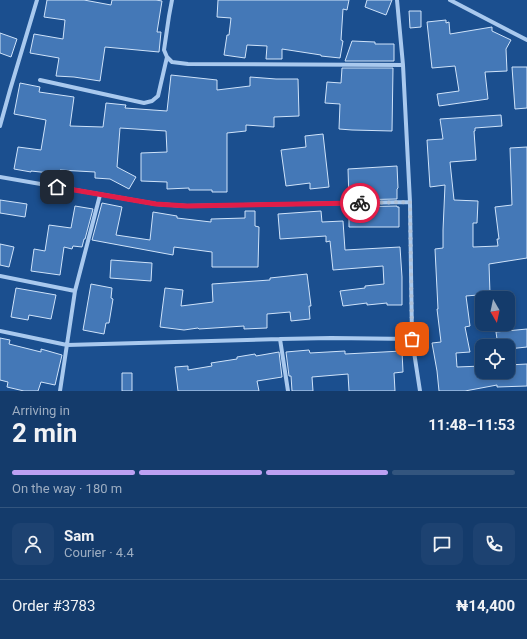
<!DOCTYPE html>
<html lang="en">
<head>
<meta charset="utf-8">
<style>
	:root { --surface:#143b6b; --page:#1d4271; --text:#f1f3f6; --muted:#9dadc1; --line:#33557e; --accent:#bca0f2 }
	body { margin:0; font-family:Roboto,sans-serif; background:var(--page); color:var(--text); height:100vh; display:flex; flex-direction:column; font-size:15px; white-space:nowrap }
	* { box-sizing:border-box; margin:0 }
	p { font-size:13px; color:var(--muted) }
	.icon { flex:none; width:22px; height:22px; fill:none; stroke:currentColor; stroke-width:2; stroke-linecap:round; stroke-linejoin:round }
	.map { position:relative; height:391px; overflow:hidden }
	.panel { display:flex; flex-direction:column; background:var(--surface); flex:1 }
	.panel>* { flex:none }
	.needle { width:26px; rotate:171deg }
	.fabs { position:absolute; left:475px; top:291px; display:grid; gap:8px }
	.fabs a { display:grid; place-items:center; width:40px; height:40px; border-radius:8px; background:var(--surface); box-shadow:0 2px 6px #0003,0 0 0 1px var(--line); font-size:20px }
	.pin { position:absolute; display:grid; place-items:center; width:34px; height:34px; color:#fff; margin:-17px; border-radius:8px; box-shadow:0 2px 6px #0006 }
	.courier { position:absolute; display:grid; place-items:center; width:40px; height:40px; margin:-20px; border:3px solid #e11d48; border-radius:50%; background:#fff; color:#222; box-shadow:0 1px 5px #0007 }
	.summary em { font-style:normal; font-weight:700 }
	.summary div { display:flex; flex-direction:column-reverse }
	.summary { display:flex; align-items:center; justify-content:space-between; height:68px; padding:0 12px }
	h1 { font-size:26px; font-weight:700; line-height:30px }
	.bar { display:grid; grid-template-columns:repeat(4,1fr); gap:6px 4px; align-content:center; height:48px; padding:0 12px }
	.bar i { height:5px; border-radius:3px; background:var(--line) }
	.bar .current { background:var(--accent) }
	.bar p { grid-column:span 4 }
	.line { display:flex; align-items:center; gap:10px; padding:0 12px; border-top:1px solid var(--line) }
	.line div { flex:1 }
	.round { display:grid; place-items:center; flex:none; width:42px; height:42px; border-radius:8px; background:var(--page) }
	.map>svg:first-child { display:block }
	.building { fill:#4478b7; stroke:#cfe3fa }
	.lines { fill:none; stroke-linecap:round; stroke-linejoin:round }
	.minor { stroke:#a9c9ee; stroke-width:4 }
	.done { stroke:#afc1d8; stroke-width:4; stroke-dasharray:0 7.2 }
	.route { stroke:#e11d48; stroke-width:5 }
</style>
</head>
<body>
<div class="map">
<svg width="527" height="391" viewBox="0 0 527 391">
	<rect width="100%" height="100%" fill="#1b4f8f"/>
	<path class="building" d="M 47,0 L 84,0 L 111,5 L 112,0 L 156,0 L 162,1 L 157,32 L 161,32 L 159,52 L 105,47 L 100,81 L 74,77 L 56,76 L 59,58 L 30,53 L 34,34 L 63,39 L 65,20 L 44,17 Z
		M 218,0 L 349,0 L 347,10 L 343,9 L 341,40 L 343,41 L 340,58 L 321,56 L 321,55 L 282,49 L 282,59 L 266,59 L 267,46 L 247,45 L 245,58 L 224,55 L 227,35 L 229,35 L 231,18 L 217,17 Z
		M 367,0 L 392,0 L 386,15 L 365,7 Z
		M 409,11 L 421,11 L 421,27 L 410,28 Z
		M 446,20 L 446,23 L 449,22 L 450,34 L 492,27 L 492,31 L 511,40 L 506,49 L 507,71 L 485,72 L 488,99 L 439,106 L 437,94 L 459,91 L 455,66 L 432,68 L 427,22 Z
		M 0,33 L 17,39 L 11,57 L 0,53 Z
		M 352,41 L 375,42 L 375,44 L 394,44 L 394,61 L 345,61 Z
		M 512,67 L 527,67 L 527,108 L 515,109 Z
		M 342,68 L 393,68 L 392,131 L 352,130 L 339,129 L 340,104 L 325,103 L 327,82 L 341,83 Z
		M 171,75 L 217,80 L 217,90 L 250,86 L 250,77 L 276,79 L 298,79 L 299,116 L 274,117 L 274,127 L 246,125 L 246,131 L 227,133 L 227,192 L 212,192 L 212,190 L 189,190 L 189,188 L 167,189 L 167,182 L 141,181 L 141,153 L 167,152 L 166,131 L 120,128 L 117,167 L 136,177 L 129,189 L 110,179 L 95,178 L 95,172 L 60,170 L 59,174 L 31,171 L 31,172 L 14,169 L 18,147 L 41,150 L 46,120 L 14,114 L 20,83 L 40,87 L 39,92 L 74,97 L 70,126 L 103,127 L 106,103 L 126,105 L 125,108 L 167,111 Z
		M 501,115 L 502,126 L 475,128 L 475,131 L 474,131 L 476,160 L 450,162 L 454,200 L 478,201 L 477,223 L 473,223 L 473,247 L 498,246 L 497,239 L 499,239 L 495,207 L 512,205 L 510,148 L 527,147 L 527,258 L 489,264 L 490,294 L 466,296 L 470,326 L 465,327 L 470,352 L 456,353 L 457,367 L 482,366 L 482,372 L 508,372 L 508,365 L 527,364 L 527,386 L 497,387 L 497,385 L 465,391 L 439,391 L 437,371 L 432,343 L 441,342 L 437,309 L 438,309 L 435,249 L 443,248 L 443,230 L 445,185 L 430,187 L 427,140 L 443,139 L 440,119 Z
		M 323,134 L 329,187 L 310,189 L 310,183 L 286,186 L 281,150 L 306,147 L 305,136 Z
		M 397,166 L 398,188 L 397,189 L 397,199 L 349,200 L 348,169 Z
		M 0,200 L 27,204 L 25,217 L 0,213 Z
		M 102,203 L 122,207 L 116,235 L 150,240 L 153,212 L 177,216 L 177,218 L 211,222 L 211,219 L 245,218 L 245,211 L 255,211 L 255,226 L 259,227 L 258,267 L 212,267 L 212,252 L 174,247 L 173,255 L 92,240 Z
		M 75,206 L 93,209 L 85,239 L 84,239 L 82,247 L 73,246 L 72,249 L 64,247 L 60,275 L 31,271 L 34,249 L 45,251 L 49,225 L 71,228 Z
		M 397,206 L 397,207 L 399,207 L 399,227 L 349,227 L 349,207 Z
		M 321,211 L 322,222 L 343,221 L 345,250 L 400,247 L 402,277 L 402,305 L 387,305 L 387,303 L 367,305 L 367,303 L 343,306 L 340,291 L 365,288 L 365,286 L 384,284 L 383,266 L 333,270 L 330,241 L 326,242 L 326,236 L 280,239 L 278,214 Z
		M 0,244 L 14,247 L 9,267 L 0,265 Z
		M 111,260 L 152,263 L 151,281 L 110,278 Z
		M 307,274 L 311,306 L 309,306 L 310,319 L 291,321 L 290,312 L 267,314 L 267,328 L 244,329 L 244,326 L 199,329 L 198,328 L 184,330 L 160,327 L 165,288 L 183,290 L 181,306 L 213,302 L 212,284 L 270,280 L 270,278 Z
		M 91,284 L 112,288 L 111,298 L 113,299 L 109,323 L 106,323 L 104,334 L 83,330 Z
		M 16,288 L 56,295 L 51,319 L 29,315 L 28,320 L 11,317 Z
		M 527,329 L 527,347 L 508,349 L 508,346 L 498,346 L 496,332 Z
		M 0,338 L 10,340 L 9,344 L 41,352 L 41,349 L 62,355 L 55,385 L 41,382 L 38,391 L 24,391 L 7,387 L 8,382 L 0,380 Z
		M 309,350 L 310,353 L 345,351 L 345,354 L 402,351 L 403,372 L 394,373 L 395,391 L 349,391 L 348,374 L 312,377 L 313,391 L 292,391 L 291,376 L 289,376 L 286,352 Z
		M 279,352 L 282,377 L 257,381 L 259,391 L 178,391 L 175,367 L 188,366 L 188,370 L 212,366 L 211,363 L 237,359 L 237,357 L 255,354 L 256,356 Z
		M 122,373 L 132,373 L 132,391 L 122,391 Z"/>
	<g class="lines">
		<path class="minor" d="M 172,0 L 169,16 L 164,50 L 167,57 L 172,62 L 188,64 L 403,65
			M 397,0 L 403,65 L 410,202 L 412,339 L 420,391
			M 450,0 L 527,40
			M 40,80 L 144,103 L 152,101 L 158,96 L 167,57
			M 0,126 L 10,90 L 37,0
			M 0,177 L 156,204 L 187,206 L 410,202
			M 0,276 L 75,291
			M 0,331 L 67,345 L 280,339 L 331,338 L 412,339
			M 280,339 L 288,391
			M 60,391 L 75,291 L 100,195"/>
	</g>
	<g class="lines">
		<path class="done" d="M 360,203 L 410,202 L 412,339"/>
		<path class="route" d="M 57,187 L 156,204 L 187,206 L 360,203"/>
	</g>
</svg>
<div class="fabs">
<a><svg class="needle" viewBox="-14 -14 28 28"><path d="M0-13l5 13h-10z" fill="#e53935"/><path d="M0 13l5-13h-10z" fill="#9dadc1"/></svg></a>
<a><svg class="icon" aria-label="locate" viewBox="0 0 24 24"><circle cx="12" cy="12" r="6"/><path d="M12 2v4M12 18v4M2 12h4M18 12h4"/></svg></a>
</div>
<div class="pin" style="left:412px;top:339px;background:#ea580c"><svg class="icon" aria-label="bag" viewBox="0 0 24 24"><path d="M5 8h14l-1 12H6zM9 8a3 3 0 0 1 6 0"/></svg></div>
<div class="pin" style="left:57px;top:187px;background:#1f2937"><svg class="icon" aria-label="home" viewBox="0 0 24 24"><path d="M3 11l9-7 9 7M6 9v11h12V9"/></svg></div>
<div class="courier" style="left:360px;top:203px"><svg class="icon" aria-label="bike" viewBox="0 0 24 24"><circle cx="6" cy="16" r="4"/><circle cx="18" cy="16" r="4"/><path d="M6 16l4-8h5l3 8M10 8l3 8H6M13 5h3"/></svg></div>
</div>
<section class="panel">
<div class="summary"><div><h1>2 min</h1><p>Arriving in</p></div><em>11:48–11:53</em></div>
<div class="bar"><i class="current"></i><i class="current"></i><i class="current"></i><i></i><p>On the way · 180 m</p></div>
<div class="line" style="height:72px"><a class="round"><svg class="icon" aria-label="person" viewBox="0 0 24 24"><circle cx="12" cy="8" r="4"/><path d="M4 21q1-7 8-7t8 7"/></svg></a><div><b>Sam</b><p>Courier · 4.4</p></div><a class="round"><svg class="icon" aria-label="chat" viewBox="0 0 24 24"><path d="M4 5h16v11H9l-5 4z"/></svg></a><a class="round"><svg class="icon" aria-label="phone" viewBox="0 0 24 24"><path d="M5 4h4l2 5-3 2q2 4 5 5l2-3 5 2v4C11 20 4 13 5 4z"/></svg></a></div>
<div class="line" style="height:52px"><div>Order #3783</div><b>₦14,400</b></div>
</section>
</body>
</html>
